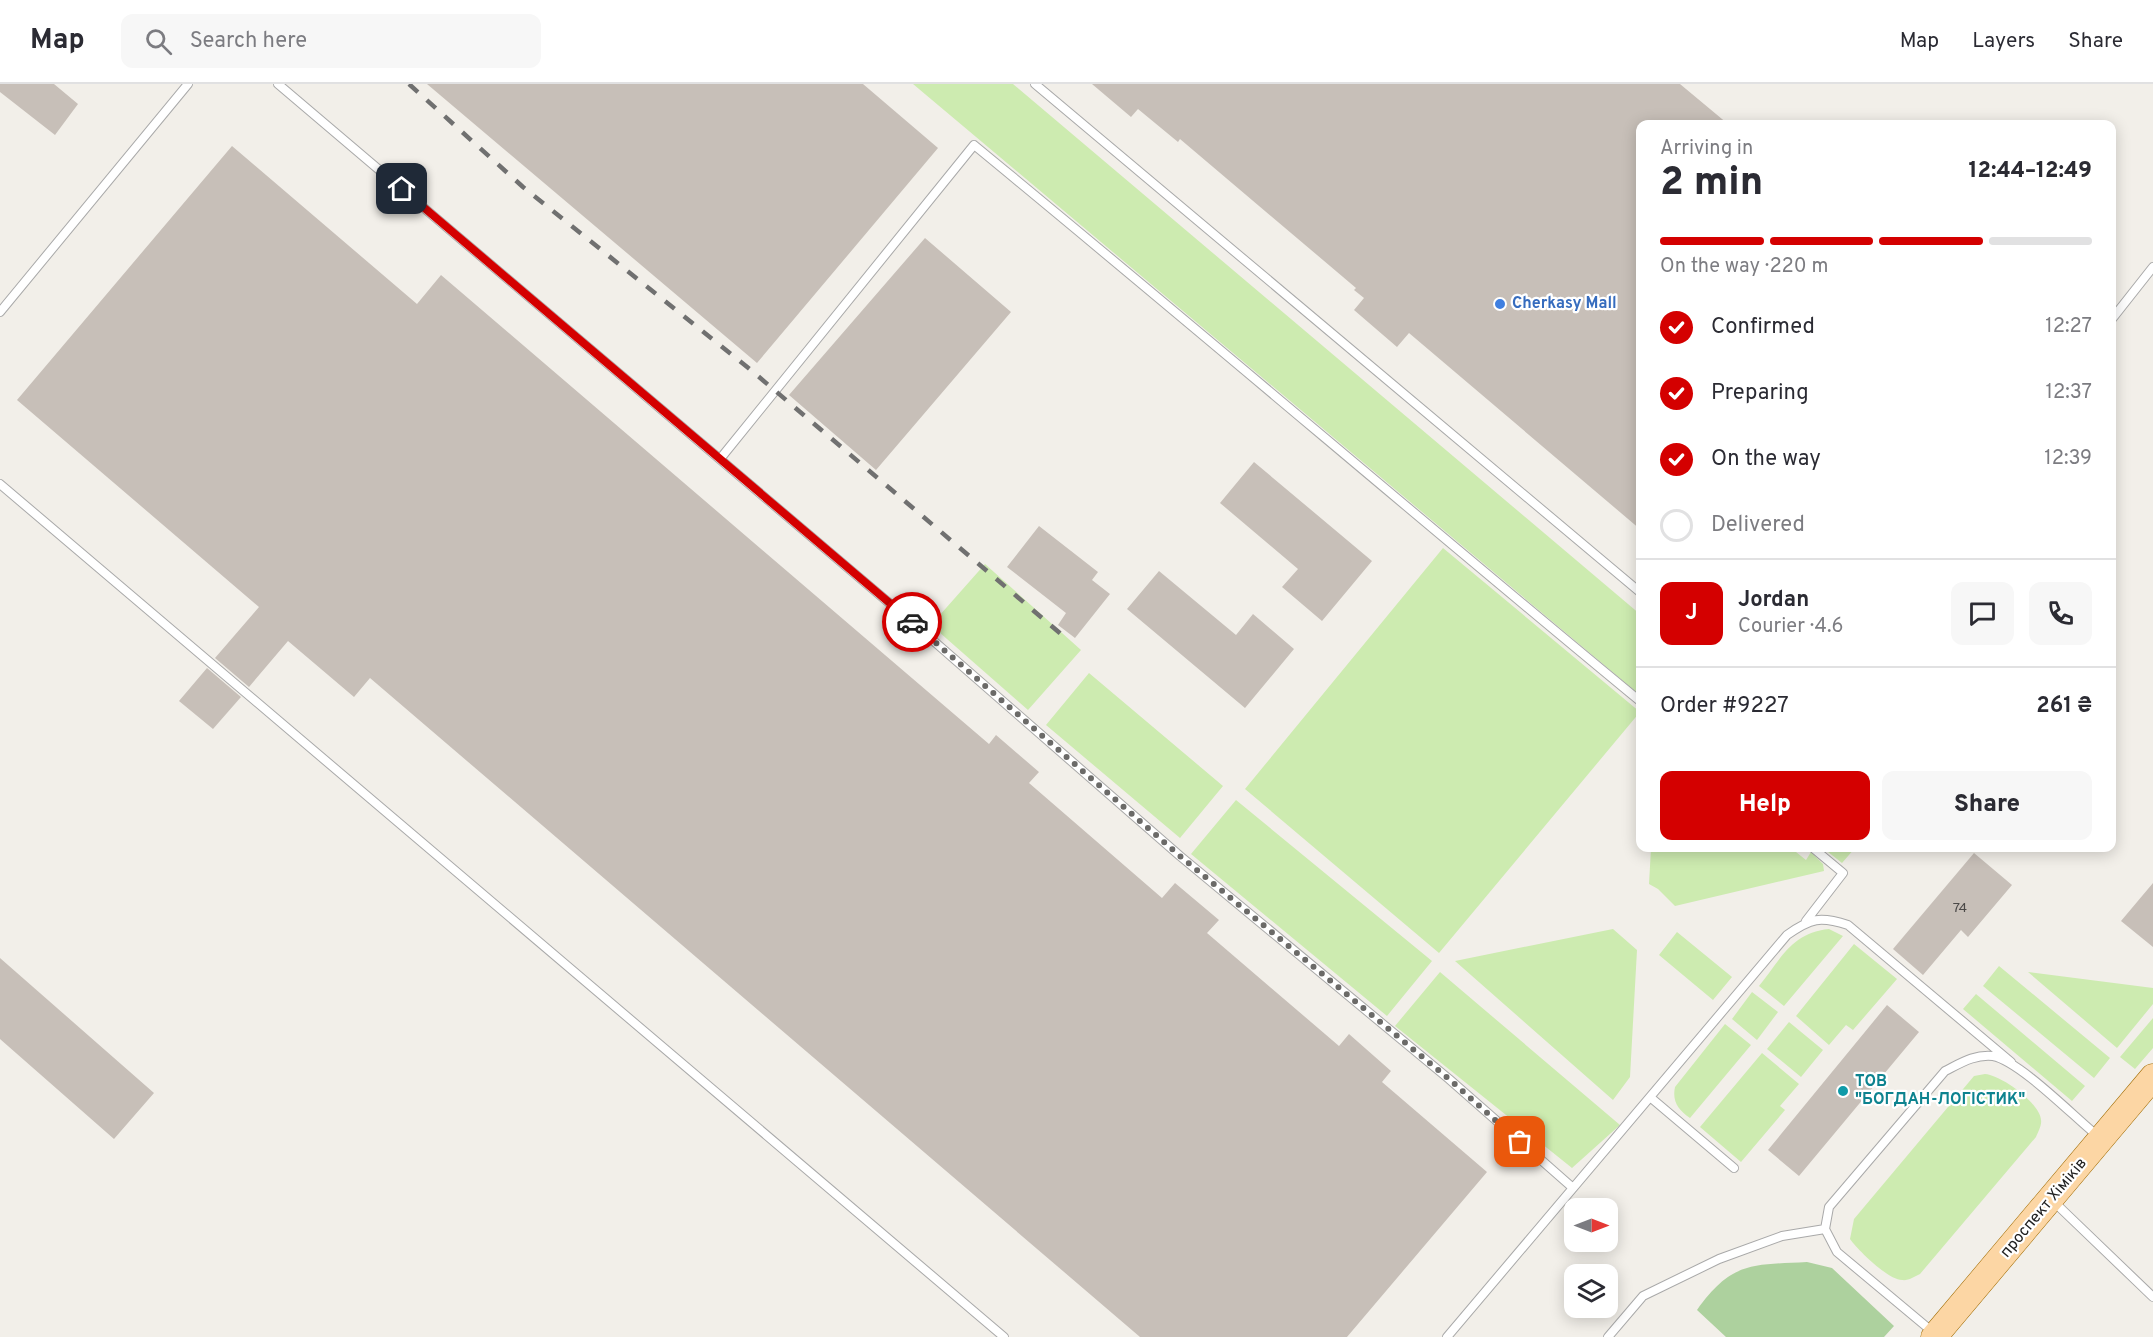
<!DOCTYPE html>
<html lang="en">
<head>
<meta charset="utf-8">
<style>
	:root { --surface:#fff; --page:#f7f7f7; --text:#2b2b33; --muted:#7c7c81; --line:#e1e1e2; --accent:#d40000 }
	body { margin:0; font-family:Overpass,sans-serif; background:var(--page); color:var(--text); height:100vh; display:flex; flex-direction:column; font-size:22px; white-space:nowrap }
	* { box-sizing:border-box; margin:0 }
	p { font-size:20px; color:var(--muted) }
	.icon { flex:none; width:33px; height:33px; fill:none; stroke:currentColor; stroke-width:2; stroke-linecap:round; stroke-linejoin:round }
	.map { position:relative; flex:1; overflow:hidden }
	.details { position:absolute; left:1636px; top:36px; width:480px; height:732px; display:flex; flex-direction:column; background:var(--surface); border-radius:12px; box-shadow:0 3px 15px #0003 }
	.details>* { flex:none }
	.needle { width:39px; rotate:90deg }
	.fabs { position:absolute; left:1564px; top:1114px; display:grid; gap:12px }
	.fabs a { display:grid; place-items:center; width:54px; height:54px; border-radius:12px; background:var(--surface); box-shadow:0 3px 15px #0003; font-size:30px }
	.pin { position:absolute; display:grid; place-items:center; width:51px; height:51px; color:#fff; margin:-26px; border-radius:12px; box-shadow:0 3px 9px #0006 }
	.courier { position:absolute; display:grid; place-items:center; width:60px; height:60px; margin:-30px; border:4px solid #d40000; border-radius:50%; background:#fff; color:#222; box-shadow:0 2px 8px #0007 }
	.head em { font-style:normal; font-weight:800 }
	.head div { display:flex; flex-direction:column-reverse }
	.head { display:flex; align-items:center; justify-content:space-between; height:102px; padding:0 24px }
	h1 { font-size:39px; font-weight:800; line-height:45px }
	.bar { display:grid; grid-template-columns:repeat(4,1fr); gap:9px 6px; align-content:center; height:72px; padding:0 24px }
	.bar i { height:8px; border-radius:4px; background:var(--line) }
	.bar .on { background:var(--accent) }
	.bar p { grid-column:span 4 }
	.line { display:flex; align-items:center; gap:15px; padding:0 24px; border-top:2px solid var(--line) }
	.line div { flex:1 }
	.round { display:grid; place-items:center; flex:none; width:63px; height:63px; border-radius:12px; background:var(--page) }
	ol { padding:0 24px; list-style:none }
	li { display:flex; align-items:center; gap:18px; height:66px }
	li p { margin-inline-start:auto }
	li .icon { padding:6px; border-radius:50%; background:var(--accent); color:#fff; stroke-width:4 }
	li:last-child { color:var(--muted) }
	li i { width:33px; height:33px; border:3px solid var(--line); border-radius:50% }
	.button { display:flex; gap:12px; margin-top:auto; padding:12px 24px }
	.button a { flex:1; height:69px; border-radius:12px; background:var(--accent); color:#fff; font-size:24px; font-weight:800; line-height:69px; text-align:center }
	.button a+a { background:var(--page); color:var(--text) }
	header { display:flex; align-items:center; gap:36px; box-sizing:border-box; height:84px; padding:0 30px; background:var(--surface); border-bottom:2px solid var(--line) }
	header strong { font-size:28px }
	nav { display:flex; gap:33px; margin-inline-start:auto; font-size:21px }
	.search { width:420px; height:54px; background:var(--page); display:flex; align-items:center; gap:15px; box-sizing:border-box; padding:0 21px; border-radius:12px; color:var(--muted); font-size:22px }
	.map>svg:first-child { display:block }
	.grass { fill:#cdebb0 }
	.forest { fill:#add19e }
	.building { fill:#c7bfb8 }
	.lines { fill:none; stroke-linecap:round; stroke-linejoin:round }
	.service-casing { stroke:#a9a9a9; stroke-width:10 }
	.primary-casing { stroke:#a06b00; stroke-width:27 }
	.service { stroke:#fff; stroke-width:8 }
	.primary { stroke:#fcd6a4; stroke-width:26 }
	.rail { stroke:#707070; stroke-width:4.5; stroke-dasharray:12 12; stroke-linecap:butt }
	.done { stroke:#6b6a68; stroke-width:6; stroke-dasharray:0 10.8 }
	.route { stroke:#d40000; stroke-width:8 }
	.shop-dot { fill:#3f7fe0; stroke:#fff; stroke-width:2 }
	.culture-dot { fill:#0f9aa8; stroke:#fff; stroke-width:2 }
	.labels { text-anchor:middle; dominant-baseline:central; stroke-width:4.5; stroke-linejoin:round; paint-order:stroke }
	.number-label { font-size:14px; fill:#4b4948 }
	.shop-label { font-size:16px; font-weight:bold; fill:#366cbe; stroke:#fff; text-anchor:start }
	.culture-label { font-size:16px; font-weight:bold; fill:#0d838f; stroke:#fff; text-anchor:start }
	.street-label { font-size:16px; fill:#222; stroke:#fff }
</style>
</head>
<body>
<header>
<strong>Map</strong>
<div class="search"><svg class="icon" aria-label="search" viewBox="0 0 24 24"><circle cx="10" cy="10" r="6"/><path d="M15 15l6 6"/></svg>Search here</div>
<nav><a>Map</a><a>Layers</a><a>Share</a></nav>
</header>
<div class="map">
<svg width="2153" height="1253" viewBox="0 0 2153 1253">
	<rect width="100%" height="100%" fill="#f2efe9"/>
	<path class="grass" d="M 913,0 L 1013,0 L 1641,531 L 1641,612 Z
		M 1443,464 L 1640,628 L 1439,869 L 1245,705 Z
		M 985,480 L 1081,566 L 1028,626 L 931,541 Z
		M 1089,589 L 1223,702 L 1180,754 L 1046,641 Z
		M 1236,716 L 1432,877 L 1387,932 L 1191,770 Z
		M 1651,764 L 1791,764 L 1806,776 L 1811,768 L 1823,780 L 1824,787 L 1675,822 L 1658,805 L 1649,800 Z
		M 1823,764 L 1855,764 L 1842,779 Z
		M 1613,845 L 1637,866 L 1630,993 L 1613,1016 L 1455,877 Z
		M 1829,845 L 1843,852 L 1784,922 L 1759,902 C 1781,875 1791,849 1829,845 Z
		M 1677,848 L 1732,893 L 1713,916 L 1659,871 Z
		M 1854,860 L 1897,895 L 1853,946 L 1846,941 L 1829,961 L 1796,932 Z
		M 1999,882 L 2110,974 L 2094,994 L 1983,902 Z
		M 1440,888 L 1620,1041 L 1572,1084 L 1395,942 Z
		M 2028,888 L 2153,904 L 2153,920 L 2117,964 Z
		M 1752,908 L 1778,928 L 1757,956 L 1732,935 Z
		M 1976,910 L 2085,1002 L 2072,1017 L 1963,925 Z
		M 2153,934 L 2153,964 L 2135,985 L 2120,973 Z
		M 1789,938 L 1823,966 L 1801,993 L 1767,965 Z
		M 1725,940 L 1751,961 L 1690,1034 C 1678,1026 1672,1017 1675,1003 Z
		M 1762,969 L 1799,1000 L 1780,1022 L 1785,1026 L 1741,1078 L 1700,1043 Z
		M 1985,990 C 2001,991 2040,1019 2041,1036 C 2042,1041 2038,1048 2036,1053 L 1920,1190 C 1914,1193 1908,1197 1902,1196 C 1888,1196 1858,1166 1850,1155 L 1854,1135 L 1974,992 Z"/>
	<path class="forest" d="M 1807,1178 L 1832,1184 L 1894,1242 L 1884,1253 L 1726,1253 L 1697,1226 C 1732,1177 1752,1181 1807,1178 Z"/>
	<path class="building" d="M 0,0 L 54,0 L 78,20 L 55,51 L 0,8 Z
		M 427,0 L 863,0 L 938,64 L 757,279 Z
		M 1092,0 L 1680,0 L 1728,40 L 1641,40 L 1641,446 L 1409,249 L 1397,263 L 1354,226 L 1364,214 L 1354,206 L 1356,204 L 1180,55 L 1178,58 L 1138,25 L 1131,33 Z
		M 232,62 L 417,220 L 441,191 L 989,660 L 996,651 L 1039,688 L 1029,699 L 1162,814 L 1175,799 L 1219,836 L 1207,849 L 1339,962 L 1349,950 L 1391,987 L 1382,998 L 1487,1088 L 1347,1253 L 1140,1253 L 370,594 L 354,613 L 288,557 L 249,603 L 215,574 L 259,523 L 17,316 Z
		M 925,154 L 1011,228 L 876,386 L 789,311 Z
		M 1254,378 L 1372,477 L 1322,537 L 1282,503 L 1298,485 L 1220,419 Z
		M 1039,442 L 1098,488 L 1092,496 L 1110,510 L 1075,554 L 1058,541 L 1066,529 L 1007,483 Z
		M 1159,487 L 1236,551 L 1253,530 L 1294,565 L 1245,624 L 1127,525 Z
		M 207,584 L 241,613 L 213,645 L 179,617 Z
		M 1974,769 L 2012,801 L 1968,853 L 1961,846 L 1923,891 L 1893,865 Z
		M 2153,799 L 2153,863 L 2121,837 Z
		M 0,874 L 154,1009 L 114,1055 L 0,955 Z
		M 1887,921 L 1919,948 L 1799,1092 L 1768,1066 Z"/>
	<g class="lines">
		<defs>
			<path id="service" d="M 278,0 L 921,546 L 1180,772 L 1449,995 L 1573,1104
				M 1035,0 L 1641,509
				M 0,228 L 188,0
				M 2112,235 L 2153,183
				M 720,375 L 974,61 C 1198,245 1418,434 1641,618
				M 0,400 L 1004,1253
				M 1806,837 L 1843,789 L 1813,764
				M 1650,1013 L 1734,1084
				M 2052,1116 L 2153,1213
				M 1934,1249 L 1837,1168 L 1825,1145 L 1829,1123 L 1945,987 C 1961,979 1975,970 1993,972 C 2020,977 2075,1034 2099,1053
				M 1447,1253 L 1787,851 C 1811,834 1820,832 1848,841 L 2011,978
				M 1608,1253 L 1643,1212 L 1719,1175 L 1782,1152 L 1825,1145"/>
			<path id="primary" d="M 1934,1253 L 2153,993"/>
		</defs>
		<use href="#service" class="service-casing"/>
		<use href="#primary" class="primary-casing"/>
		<use href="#service" class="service"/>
		<use href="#primary" class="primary"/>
		<path class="rail" d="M 409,0 L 523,103 L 752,287 L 1068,556"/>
	</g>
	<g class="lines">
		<path class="done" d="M 912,538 L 1180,772 L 1449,995 L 1520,1058"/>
		<path class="route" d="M 402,105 L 912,538"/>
	</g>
	<circle class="shop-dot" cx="1500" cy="220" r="6"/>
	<circle class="culture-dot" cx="1843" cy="1007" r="6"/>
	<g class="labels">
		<g class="number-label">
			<text x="1960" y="824">74</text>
		</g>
		<g class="shop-label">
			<text x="1512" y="220">Cherkasy Mall</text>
		</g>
		<g class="culture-label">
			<text x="1855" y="998">ТОВ<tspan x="1855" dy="18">"БОГДАН-ЛОГІСТИК"</tspan></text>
		</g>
		<g class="street-label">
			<text transform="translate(2044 1124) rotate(-50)">проспект Хіміків</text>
		</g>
	</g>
</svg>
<div class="fabs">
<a><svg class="needle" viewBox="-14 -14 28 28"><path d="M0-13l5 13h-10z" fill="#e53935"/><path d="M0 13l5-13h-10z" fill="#7c7c81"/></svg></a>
<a><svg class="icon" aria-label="layers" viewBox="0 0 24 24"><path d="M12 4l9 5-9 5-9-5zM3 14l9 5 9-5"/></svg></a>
</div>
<div class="pin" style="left:1520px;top:1058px;background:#ea580c"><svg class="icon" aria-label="bag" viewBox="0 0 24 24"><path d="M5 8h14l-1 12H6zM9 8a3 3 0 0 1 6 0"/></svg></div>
<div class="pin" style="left:402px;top:105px;background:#1f2937"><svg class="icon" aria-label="home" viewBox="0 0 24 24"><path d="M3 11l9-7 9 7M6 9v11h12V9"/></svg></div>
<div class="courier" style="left:912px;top:538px"><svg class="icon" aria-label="car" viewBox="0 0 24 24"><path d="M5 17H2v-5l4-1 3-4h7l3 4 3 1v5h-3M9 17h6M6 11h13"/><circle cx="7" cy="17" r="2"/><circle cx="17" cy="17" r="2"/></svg></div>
<section class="details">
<div class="head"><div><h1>2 min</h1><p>Arriving in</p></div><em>12:44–12:49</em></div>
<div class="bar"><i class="on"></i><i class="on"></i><i class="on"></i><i></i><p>On the way · 220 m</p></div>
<ol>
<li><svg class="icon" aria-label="check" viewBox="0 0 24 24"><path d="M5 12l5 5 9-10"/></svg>Confirmed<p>12:27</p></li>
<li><svg class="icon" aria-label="check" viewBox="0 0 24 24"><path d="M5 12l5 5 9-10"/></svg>Preparing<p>12:37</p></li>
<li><svg class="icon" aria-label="check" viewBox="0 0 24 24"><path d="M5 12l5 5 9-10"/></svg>On the way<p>12:39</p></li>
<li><i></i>Delivered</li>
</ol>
<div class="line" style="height:108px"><b class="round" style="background:var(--accent);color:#fff">J</b><div><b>Jordan</b><p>Courier · 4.6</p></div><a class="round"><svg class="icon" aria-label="chat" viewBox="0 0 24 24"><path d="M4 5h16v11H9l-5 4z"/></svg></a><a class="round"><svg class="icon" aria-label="phone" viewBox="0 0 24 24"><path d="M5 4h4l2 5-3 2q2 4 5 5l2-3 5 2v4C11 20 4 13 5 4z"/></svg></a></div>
<div class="line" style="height:78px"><div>Order #9227</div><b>261 ₴</b></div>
<div class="button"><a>Help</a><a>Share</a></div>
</section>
</div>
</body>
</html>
